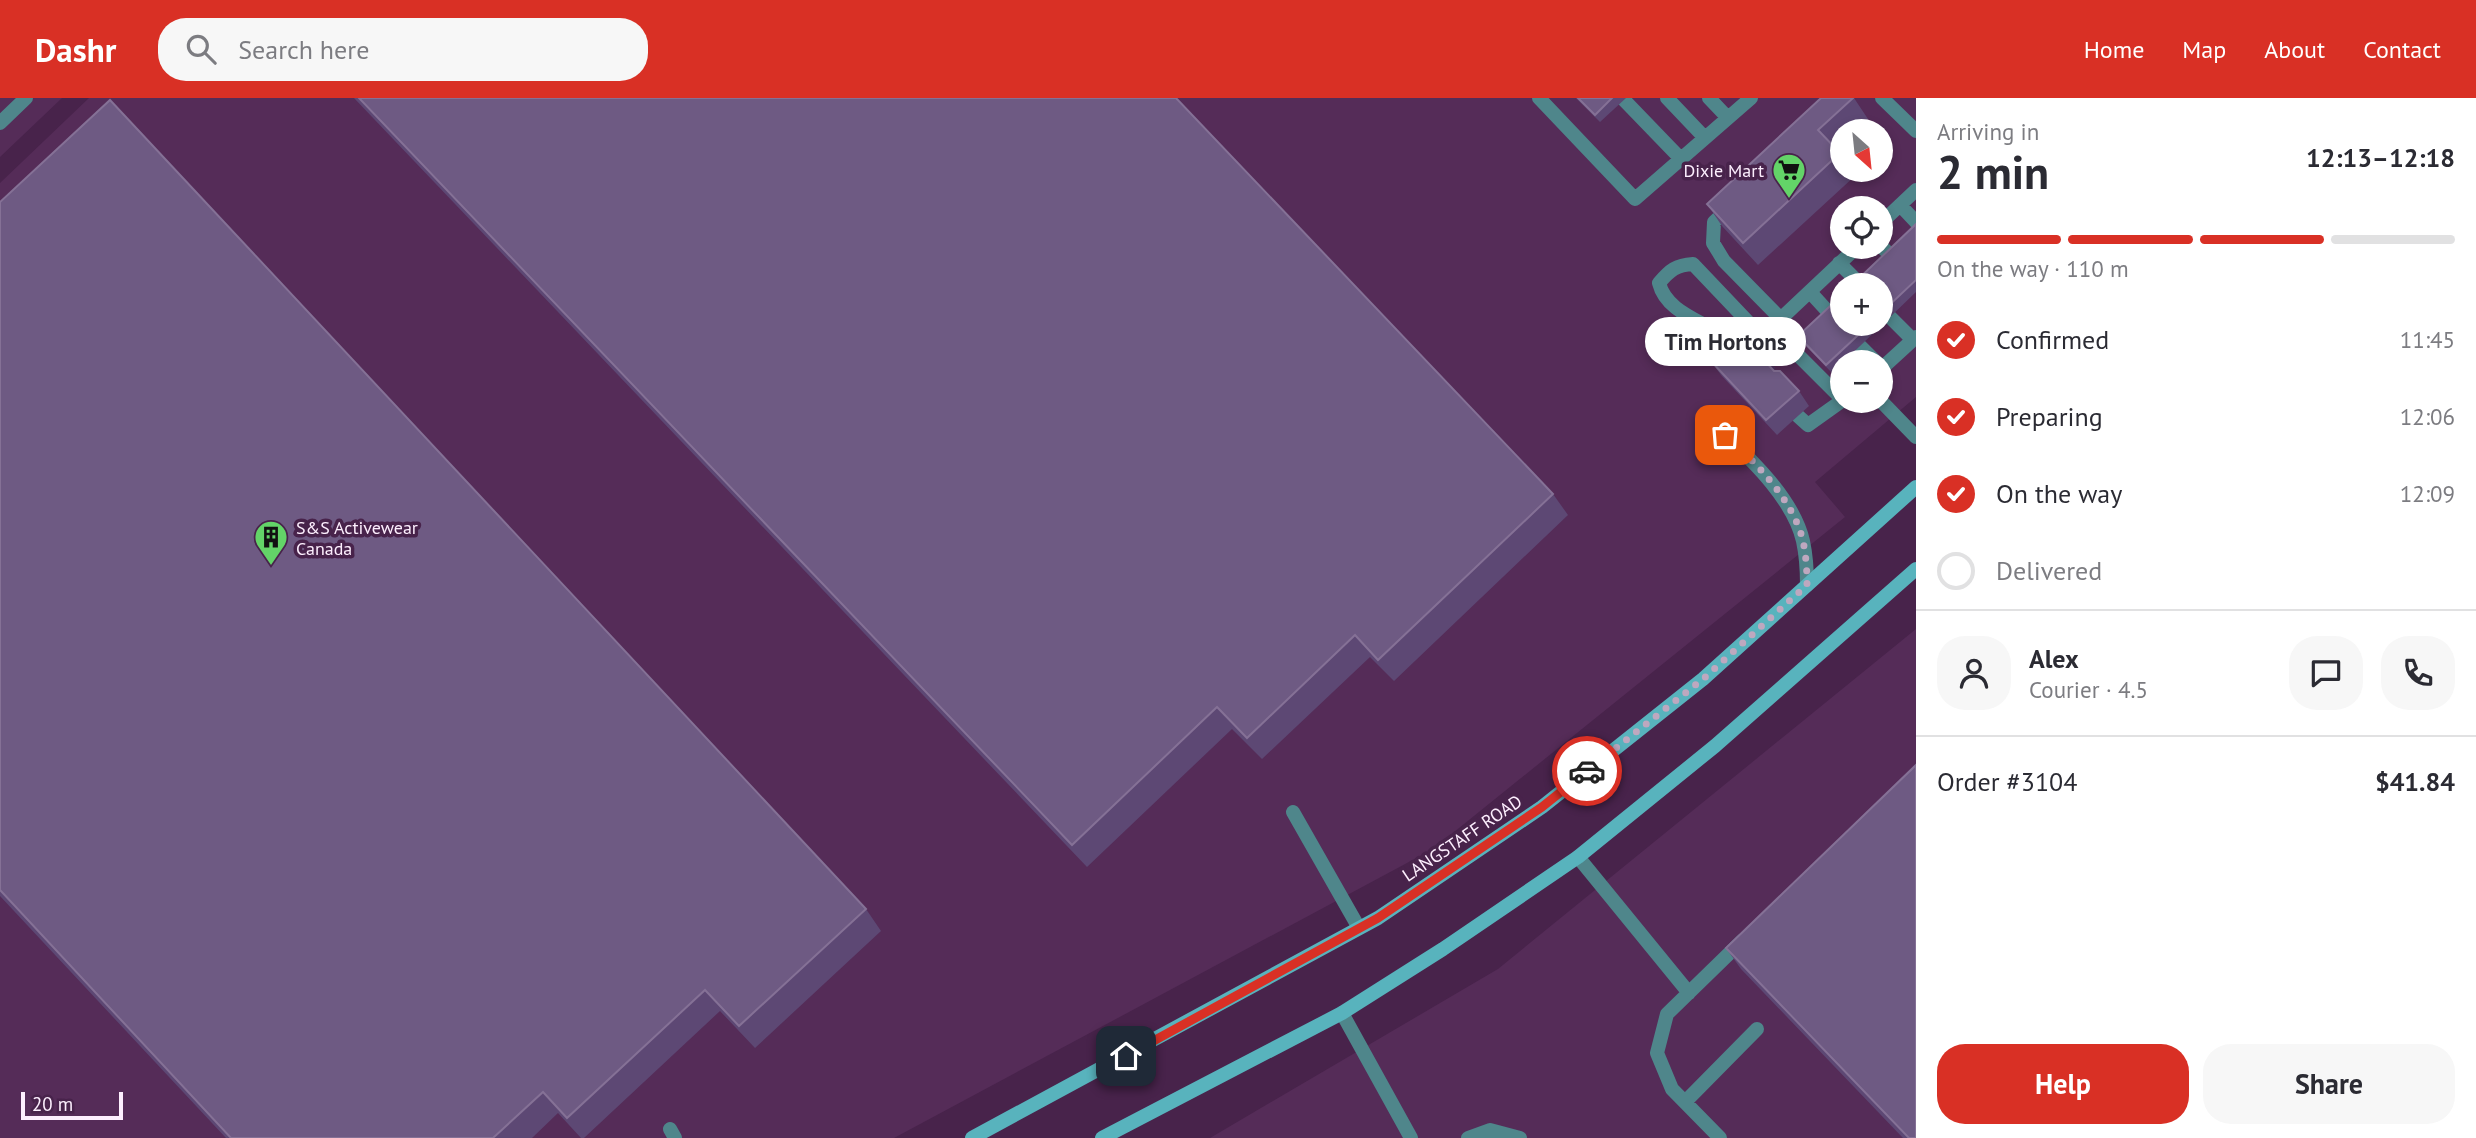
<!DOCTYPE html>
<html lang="en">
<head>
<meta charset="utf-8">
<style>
	:root { --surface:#fff; --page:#f7f7f7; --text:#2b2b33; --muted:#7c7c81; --line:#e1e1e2; --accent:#d93025 }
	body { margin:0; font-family:"PT Sans",sans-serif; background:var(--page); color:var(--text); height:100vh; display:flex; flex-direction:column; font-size:26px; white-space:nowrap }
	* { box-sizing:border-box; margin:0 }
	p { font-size:23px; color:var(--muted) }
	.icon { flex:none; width:38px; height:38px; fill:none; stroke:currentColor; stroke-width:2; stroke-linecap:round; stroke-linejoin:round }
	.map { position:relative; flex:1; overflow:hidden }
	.sheet { display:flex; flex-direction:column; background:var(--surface); width:560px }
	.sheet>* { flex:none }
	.needle { width:46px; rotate:153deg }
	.tools { position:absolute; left:1830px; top:21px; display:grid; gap:14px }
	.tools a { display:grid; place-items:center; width:63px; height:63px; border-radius:50%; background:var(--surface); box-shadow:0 4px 10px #0003; font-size:35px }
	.scale { position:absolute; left:21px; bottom:18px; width:102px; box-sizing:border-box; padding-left:7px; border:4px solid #fdeffe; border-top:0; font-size:19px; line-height:24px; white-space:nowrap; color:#fdeffe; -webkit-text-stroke:5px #48234b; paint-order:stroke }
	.pin { position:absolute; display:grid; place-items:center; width:60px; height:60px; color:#fff; margin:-30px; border-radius:14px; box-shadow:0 4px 10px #0006 }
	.courier { position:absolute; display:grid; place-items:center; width:70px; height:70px; margin:-35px; border:5px solid #d93025; border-radius:50%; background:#fff; color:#222; box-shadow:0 2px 9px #0007 }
	.bubble { position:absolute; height:49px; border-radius:24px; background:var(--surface); box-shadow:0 4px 10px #0003; font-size:23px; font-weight:700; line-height:49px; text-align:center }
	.summary em { font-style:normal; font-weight:700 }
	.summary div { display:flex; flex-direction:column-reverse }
	.summary { display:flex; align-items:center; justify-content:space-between; height:119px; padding:0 21px }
	h1 { font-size:46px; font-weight:700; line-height:52px }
	.bar { display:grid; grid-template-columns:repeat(4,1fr); gap:10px 7px; align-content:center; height:84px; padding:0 21px }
	.bar i { height:9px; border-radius:5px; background:var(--line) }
	.bar .active { background:var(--accent) }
	.bar p { grid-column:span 4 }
	.line { display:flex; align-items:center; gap:18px; padding:0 21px; border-top:2px solid var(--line) }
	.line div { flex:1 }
	.round { display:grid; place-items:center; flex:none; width:74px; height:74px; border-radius:28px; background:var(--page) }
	ol { padding:0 21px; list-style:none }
	li { display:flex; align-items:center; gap:21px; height:77px }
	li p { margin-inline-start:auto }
	li .icon { padding:7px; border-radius:50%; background:var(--accent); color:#fff; stroke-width:4 }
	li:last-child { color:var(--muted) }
	li i { width:38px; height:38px; border:4px solid var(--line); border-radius:50% }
	.button { display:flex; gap:14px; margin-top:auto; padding:14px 21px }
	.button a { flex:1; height:80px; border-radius:28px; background:var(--accent); color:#fff; font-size:28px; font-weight:700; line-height:80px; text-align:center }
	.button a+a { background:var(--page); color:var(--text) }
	header { display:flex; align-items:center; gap:42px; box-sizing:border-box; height:98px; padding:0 35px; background:var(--accent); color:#fff }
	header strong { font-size:33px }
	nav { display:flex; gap:38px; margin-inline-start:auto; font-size:24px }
	.search { width:490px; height:63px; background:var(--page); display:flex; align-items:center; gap:18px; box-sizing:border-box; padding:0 24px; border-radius:28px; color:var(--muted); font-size:26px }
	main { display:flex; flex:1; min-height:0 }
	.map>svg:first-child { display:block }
	.built { fill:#552c58; fill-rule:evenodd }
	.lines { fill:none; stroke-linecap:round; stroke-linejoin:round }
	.service { stroke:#4f868b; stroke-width:14 }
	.minor { stroke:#4f868b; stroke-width:14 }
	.secondary { stroke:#58b3bd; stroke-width:14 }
	.wall { fill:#5d4874 }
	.shaded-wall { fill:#4d315e }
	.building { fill:#6e5a83; stroke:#857196; stroke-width:2 }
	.done { stroke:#bea8bf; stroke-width:7; stroke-dasharray:0 12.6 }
	.route { stroke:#d93025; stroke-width:9 }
	.labels { text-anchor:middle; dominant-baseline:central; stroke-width:7; stroke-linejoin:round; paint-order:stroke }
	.poi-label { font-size:18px; fill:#fdeffe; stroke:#48234b; text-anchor:end }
	.street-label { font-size:18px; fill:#fdeffe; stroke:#48234b }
</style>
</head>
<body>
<header>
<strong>Dashr</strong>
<div class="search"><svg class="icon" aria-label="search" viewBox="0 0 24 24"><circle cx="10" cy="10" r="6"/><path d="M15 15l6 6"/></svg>Search here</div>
<nav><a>Home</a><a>Map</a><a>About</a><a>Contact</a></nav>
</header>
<main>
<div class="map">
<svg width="1916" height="1040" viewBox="0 0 1916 1040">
	<rect width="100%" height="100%" fill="#48234b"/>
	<path class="built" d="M 0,0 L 62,0 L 0,59 Z
		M 89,0 L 1916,0 L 1916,299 L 1815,384 L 1845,419 L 1433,751 L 894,1040 L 0,1040 L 0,85 ZM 1843,33 L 1881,33 L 1881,72 L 1843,72 ZM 1843,110 L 1881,110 L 1881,149 L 1843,149 ZM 1843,187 L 1881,187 L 1881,226 L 1843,226 ZM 1843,264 L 1881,264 L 1881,303 L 1843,303 Z
		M 1916,531 L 1916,1040 L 1210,1040 L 1498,871 Z"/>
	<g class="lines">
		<path class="service" d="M 1539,0 L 1635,101 L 1751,0
			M 1667,0 L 1705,40
			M 1709,0 L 1728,20
			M 1882,0 L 1916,33
			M 1624,2 L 1681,61
			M 1900,107 L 1916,124
			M 1729,110 L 1714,124 L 1713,145 L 1724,163 L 1781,221
			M 1881,125 L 1916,92
			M 1881,148 L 1893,160
			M 1839,165 L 1861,187
			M 1810,194 L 1832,218
			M 1890,219 L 1913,242
			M 1860,248 L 1876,264
			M 1742,257 C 1736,251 1729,243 1722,237 C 1699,222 1666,213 1659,185 C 1670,172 1676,167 1693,166 L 1751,227 L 1771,230
			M 1881,271 L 1916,239
			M 1843,302 L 1771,230 L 1857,149
			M 1881,303 L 1916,339
			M 1798,318 L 1808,327 L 1843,302
			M 1725,337 C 1754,364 1794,403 1803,443 C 1806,457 1807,472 1807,487
			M 1293,714 L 1359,830
			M 1578,759 L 1689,895
			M 1342,915 L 1411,1040
			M 1685,1004 L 1757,931
			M 670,1031 L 675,1040
			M 1468,1040 L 1490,1032 L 1520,1040
			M 1720,1040 L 1672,991 L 1657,955 L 1667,916 L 1743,842"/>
		<path class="minor" d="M 0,25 L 26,0"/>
		<path class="secondary" d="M 972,1040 L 1378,820 L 1542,709 L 1703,581 L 1916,389
			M 1102,1040 L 1342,915 L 1443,851 L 1578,759 L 1715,648 L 1916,471"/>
	</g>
	<path class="wall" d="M 354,0 L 1176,0 L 1553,396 L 1568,417 L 1394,583 L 1370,559 L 1262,661 L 1232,631 L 1087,769 Z
		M 1576,0 L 1626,0 L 1600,24 Z
		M 1821,0 L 1854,0 L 1868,21 L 1855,33 L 1843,33 L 1843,45 L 1836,51 L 1843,58 L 1843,72 L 1852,72 L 1856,77 L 1758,167 L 1722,128 L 1707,106 Z
		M 0,104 L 866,811 L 881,833 L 755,950 L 720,913 L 584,1040 L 581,1040 L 558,1015 L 532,1040 L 226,1040 L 0,798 Z
		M 1916,126 L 1916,194 L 1832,275 L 1804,246 L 1798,238 L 1843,226 L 1881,226 L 1881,187 Z
		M 1765,255 L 1775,270 L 1775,273 L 1799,293 L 1809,308 L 1777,337 L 1721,277 L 1710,262 Z
		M 1726,850 L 1916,1040 L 1903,1040 L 1741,871 Z"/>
	<path class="shaded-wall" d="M 1765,255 L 1775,270 L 1776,278 L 1765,263 Z"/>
	<path class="building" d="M 359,0 L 1176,0 L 1553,396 L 1378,562 L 1355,537 L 1247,640 L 1217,609 L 1072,747 Z
		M 1578,0 L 1612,0 L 1595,17 Z
		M 1821,0 L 1853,0 L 1818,32 L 1840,55 L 1743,145 L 1707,106 Z
		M 110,2 L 866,811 L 739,928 L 705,892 L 567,1020 L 543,994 L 493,1040 L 231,1040 L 0,792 L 0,104 Z
		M 1916,126 L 1916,182 L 1881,215 L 1881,187 L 1852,187 Z
		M 1843,196 L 1843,226 L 1870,226 L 1826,267 L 1798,238 Z
		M 1743,232 L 1765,255 L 1765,263 L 1774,273 L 1780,273 L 1799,293 L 1766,322 L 1710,262 Z
		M 1916,667 L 1916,1040 L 1909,1040 L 1726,850 Z"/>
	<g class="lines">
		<path class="done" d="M 1587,673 L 1703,581 L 1807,487 C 1807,472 1806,457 1803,443 C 1793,401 1755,364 1725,337"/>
		<path class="route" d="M 1126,958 L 1378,820 L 1542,709 L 1587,673"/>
	</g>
	<defs>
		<symbol id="supermarket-pin" viewBox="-11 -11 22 30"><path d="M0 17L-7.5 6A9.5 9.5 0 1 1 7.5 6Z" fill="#63d468" stroke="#48234b"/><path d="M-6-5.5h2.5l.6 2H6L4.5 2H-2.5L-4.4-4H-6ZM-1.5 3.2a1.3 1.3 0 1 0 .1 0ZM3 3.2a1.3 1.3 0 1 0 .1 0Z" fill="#111"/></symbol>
		<symbol id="building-pin" viewBox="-11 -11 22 30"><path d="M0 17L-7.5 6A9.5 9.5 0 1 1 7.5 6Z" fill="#63d468" stroke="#48234b"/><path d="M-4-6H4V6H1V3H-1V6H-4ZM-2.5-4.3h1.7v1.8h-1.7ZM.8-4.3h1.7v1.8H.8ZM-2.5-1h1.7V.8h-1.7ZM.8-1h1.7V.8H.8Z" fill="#111"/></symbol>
	</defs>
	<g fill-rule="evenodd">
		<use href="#supermarket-pin" x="1770" y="53" width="38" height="52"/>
		<use href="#building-pin" x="252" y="420" width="38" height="52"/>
	</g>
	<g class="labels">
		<g class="poi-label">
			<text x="1764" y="72">Dixie Mart</text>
			<text x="296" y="429" text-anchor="start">S&amp;S Activewear<tspan x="296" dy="21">Canada</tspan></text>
		</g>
		<g class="street-label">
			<text transform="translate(1462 740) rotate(-34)">LANGSTAFF ROAD</text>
		</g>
	</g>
</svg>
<div class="tools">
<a><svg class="needle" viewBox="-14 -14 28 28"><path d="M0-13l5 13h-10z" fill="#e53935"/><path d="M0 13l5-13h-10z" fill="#7c7c81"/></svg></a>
<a><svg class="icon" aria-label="locate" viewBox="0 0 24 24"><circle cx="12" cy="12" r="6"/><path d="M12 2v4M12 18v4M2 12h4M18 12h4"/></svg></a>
<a>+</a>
<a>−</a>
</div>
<div class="scale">20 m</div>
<div class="pin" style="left:1725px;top:337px;background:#ea580c"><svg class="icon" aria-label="bag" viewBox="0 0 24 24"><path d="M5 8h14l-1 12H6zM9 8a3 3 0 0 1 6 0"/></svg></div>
<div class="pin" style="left:1126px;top:958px;background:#1f2937"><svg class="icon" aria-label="home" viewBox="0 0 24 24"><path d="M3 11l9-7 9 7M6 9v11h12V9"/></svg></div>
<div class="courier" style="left:1587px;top:673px"><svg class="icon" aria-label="car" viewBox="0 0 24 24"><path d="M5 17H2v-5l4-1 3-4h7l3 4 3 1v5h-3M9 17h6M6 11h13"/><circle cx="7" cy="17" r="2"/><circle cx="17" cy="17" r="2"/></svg></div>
<div class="bubble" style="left:1645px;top:219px;width:161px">Tim Hortons</div>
</div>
<section class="sheet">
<div class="summary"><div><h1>2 min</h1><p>Arriving in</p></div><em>12:13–12:18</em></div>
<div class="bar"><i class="active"></i><i class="active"></i><i class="active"></i><i></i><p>On the way · 110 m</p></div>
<ol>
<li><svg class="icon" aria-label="check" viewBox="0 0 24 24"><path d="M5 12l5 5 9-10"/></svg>Confirmed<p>11:45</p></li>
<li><svg class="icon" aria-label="check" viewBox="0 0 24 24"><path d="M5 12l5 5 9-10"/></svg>Preparing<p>12:06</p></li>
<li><svg class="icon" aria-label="check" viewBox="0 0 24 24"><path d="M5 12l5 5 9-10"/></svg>On the way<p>12:09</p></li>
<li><i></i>Delivered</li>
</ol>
<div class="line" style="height:126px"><a class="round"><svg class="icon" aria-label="person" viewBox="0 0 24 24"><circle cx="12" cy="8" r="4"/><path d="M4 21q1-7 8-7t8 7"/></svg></a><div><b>Alex</b><p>Courier · 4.5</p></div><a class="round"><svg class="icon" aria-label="chat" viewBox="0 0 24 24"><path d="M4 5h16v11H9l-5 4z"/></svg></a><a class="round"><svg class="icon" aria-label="phone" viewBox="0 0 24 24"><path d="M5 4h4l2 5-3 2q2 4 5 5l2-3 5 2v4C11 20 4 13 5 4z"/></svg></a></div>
<div class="line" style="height:91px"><div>Order #3104</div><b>$41.84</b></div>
<div class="button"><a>Help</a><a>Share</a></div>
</section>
</main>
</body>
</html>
